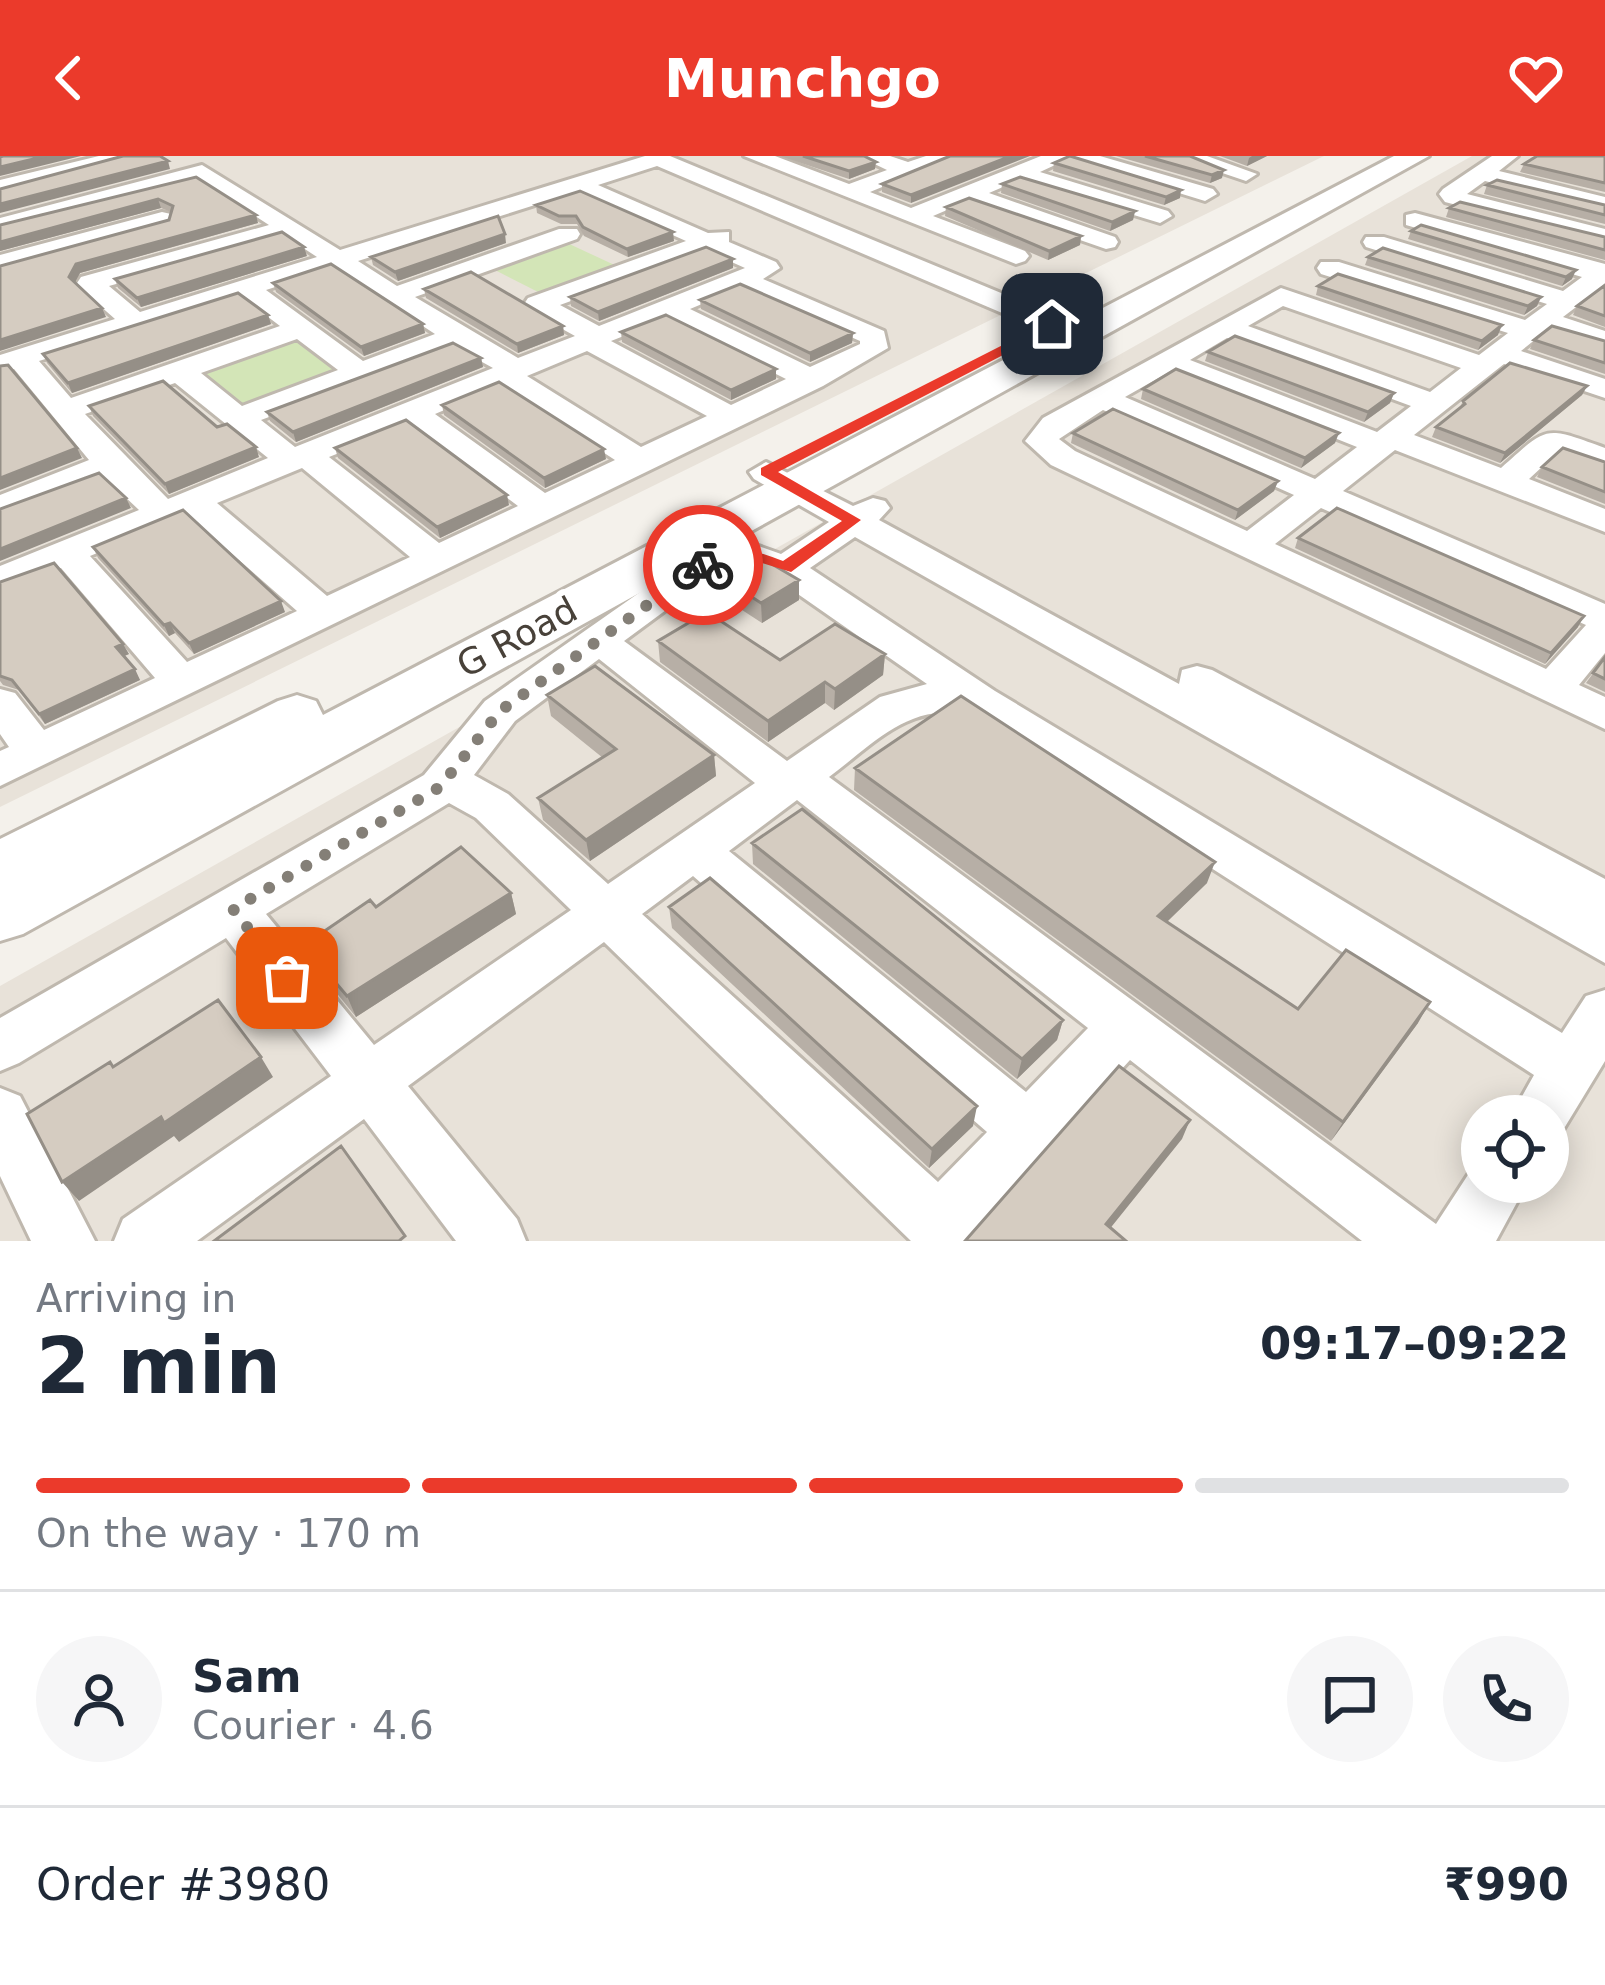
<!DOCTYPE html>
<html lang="en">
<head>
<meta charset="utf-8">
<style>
	:root { --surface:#fff; --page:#f6f6f7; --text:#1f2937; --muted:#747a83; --line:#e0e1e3; --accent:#eb3a2b }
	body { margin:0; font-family:"DejaVu Sans",sans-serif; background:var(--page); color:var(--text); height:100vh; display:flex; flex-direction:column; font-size:45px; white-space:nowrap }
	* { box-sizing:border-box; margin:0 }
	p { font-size:39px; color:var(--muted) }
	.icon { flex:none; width:66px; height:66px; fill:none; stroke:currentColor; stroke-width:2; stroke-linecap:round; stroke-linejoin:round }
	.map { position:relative; height:1085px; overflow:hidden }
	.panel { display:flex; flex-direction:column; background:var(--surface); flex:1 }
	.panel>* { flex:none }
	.controls { position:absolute; left:1461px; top:939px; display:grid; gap:24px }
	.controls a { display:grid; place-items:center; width:108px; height:108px; border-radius:50%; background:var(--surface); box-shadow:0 6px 30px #0003; font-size:60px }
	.pin { position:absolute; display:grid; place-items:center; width:102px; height:102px; color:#fff; margin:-51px; border-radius:24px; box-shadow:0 6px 18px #0006 }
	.courier { position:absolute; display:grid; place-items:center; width:120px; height:120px; margin:-60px; border:9px solid #eb3a2b; border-radius:50%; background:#fff; color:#222; box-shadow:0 3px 15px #0007 }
	.summary em { font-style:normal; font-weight:700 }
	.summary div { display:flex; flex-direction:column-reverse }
	.summary { display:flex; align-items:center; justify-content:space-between; height:204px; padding:0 36px }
	h1 { font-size:78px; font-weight:700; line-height:90px }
	.bar { display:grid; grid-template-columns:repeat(4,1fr); gap:18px 12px; align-content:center; height:144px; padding:0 36px }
	.bar i { height:15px; border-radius:9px; background:var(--line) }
	.bar .active { background:var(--accent) }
	.bar p { grid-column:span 4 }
	.line { display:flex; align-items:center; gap:30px; padding:0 36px; border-top:3px solid var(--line) }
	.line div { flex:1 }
	.round { display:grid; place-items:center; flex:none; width:126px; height:126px; border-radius:63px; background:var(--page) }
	header { display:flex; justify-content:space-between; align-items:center; height:156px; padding:0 36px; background:var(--accent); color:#fff; font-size:54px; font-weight:700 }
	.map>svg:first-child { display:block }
	.residential { fill:#e8e2d9; fill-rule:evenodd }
	.green { fill:#d3e5b7 }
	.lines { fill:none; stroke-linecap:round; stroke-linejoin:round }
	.minor-casing { stroke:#bfb8ae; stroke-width:6 }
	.tertiary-casing { stroke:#bfb8ae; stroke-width:6 }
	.minor { fill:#fff; fill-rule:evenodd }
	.tertiary { fill:#fff; fill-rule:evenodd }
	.wall { fill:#b7afa6 }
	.shaded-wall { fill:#958f87 }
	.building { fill:#d5ccc1; stroke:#958f87; stroke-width:3 }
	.route { fill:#eb3a2b }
	.done { stroke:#847f77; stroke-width:12; stroke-dasharray:0 21.6 }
	.labels { text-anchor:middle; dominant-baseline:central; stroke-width:12; stroke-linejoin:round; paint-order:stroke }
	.street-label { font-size:36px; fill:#484139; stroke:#fff }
</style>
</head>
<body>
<header><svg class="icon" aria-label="back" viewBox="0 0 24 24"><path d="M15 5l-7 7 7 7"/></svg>Munchgo<svg class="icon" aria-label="heart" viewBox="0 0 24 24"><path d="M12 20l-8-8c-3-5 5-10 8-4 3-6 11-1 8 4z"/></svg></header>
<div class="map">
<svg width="1605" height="1085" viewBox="0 0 1605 1085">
	<rect width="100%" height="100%" fill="#f4f1eb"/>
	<path class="residential" d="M 0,0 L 1324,0 L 0,651 Z
		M 1472,0 L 1605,0 L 1605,1085 L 0,1085 L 0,830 ZM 1482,960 L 1548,960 L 1548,1026 L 1482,1026 Z"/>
	<path class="green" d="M 565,86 L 621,112 L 546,140 L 491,112 Z
		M 292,179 L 343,213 L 244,250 L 195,213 Z"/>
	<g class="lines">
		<defs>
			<path id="minor" d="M 99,0 L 137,0 L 0,38 L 0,24 Z
				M 645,0 L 670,0 L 1088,173 L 1092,179 L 1088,185 L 1068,185 L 657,10 L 598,29 L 708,77 L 729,76 L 729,86 L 776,106 L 780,112 L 763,123 L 884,175 L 888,192 L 823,230 L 0,630 L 0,595 L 9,591 L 0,578 L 0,533 L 15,537 L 44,574 L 155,522 L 61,412 L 0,434 L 0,410 L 139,354 L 105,322 L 0,361 L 0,339 L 89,304 L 14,213 L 0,217 L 0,199 L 115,163 L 81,133 L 77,127 L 81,121 L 269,69 L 199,24 L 0,76 L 0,62 L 202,9 L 340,94 ZM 576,36 L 686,85 L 528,142 L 524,148 L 528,154 L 575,180 L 518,202 L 415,141 L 577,83 L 580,78 L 577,73 L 559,73 L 397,130 L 358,105 ZM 285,80 L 317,101 L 140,156 L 109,130 ZM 707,95 L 745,112 L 599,170 L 560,149 ZM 334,112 L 435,178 L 363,205 L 266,134 ZM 740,132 L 860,185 L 860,188 L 810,211 L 690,153 ZM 242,141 L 280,170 L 71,242 L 39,205 ZM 667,163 L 786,223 L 731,249 L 611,185 ZM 297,183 L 338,214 L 242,250 L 201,217 ZM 455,191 L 493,212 L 295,291 L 261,264 ZM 587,195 L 707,260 L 641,291 L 527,220 ZM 175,227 L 268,302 L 168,343 L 85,258 ZM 501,230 L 615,304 L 545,337 L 435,258 ZM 409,269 L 518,350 L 439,387 L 329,301 ZM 302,312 L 410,401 L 327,440 L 217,347 ZM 188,359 L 297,455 L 187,506 L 90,400 Z
				M 744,0 L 775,0 L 849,28 L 887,14 L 858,0 L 890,0 L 908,6 L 926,0 L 957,0 L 870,36 L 911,52 L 1041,0 L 1100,0 L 1213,33 L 1217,38 L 1205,45 L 1068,3 L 1040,16 L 1168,55 L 1172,60 L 1160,67 L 1019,24 L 989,37 L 1115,81 L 1118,86 L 1115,91 L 1106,93 L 968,45 L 933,60 L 1025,95 L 1029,100 L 1025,105 L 1016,108 Z
				M 1172,0 L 1207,0 L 1257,18 L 1246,25 Z
				M 1492,0 L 1518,0 L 1499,15 L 1605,41 L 1605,55 L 1485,25 L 1467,38 L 1605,73 L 1605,88 L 1445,46 L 1439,38 L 1443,33 Z
				M 162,56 L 171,58 L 171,68 L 0,115 L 0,99 Z
				M 1415,57 L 1605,108 L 1605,129 L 1563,161 L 1605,175 L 1605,193 L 1547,174 L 1521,195 L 1605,223 L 1605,242 L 1504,208 L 1414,279 L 1501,312 C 1549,269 1544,270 1605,292 L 1605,313 L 1557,297 L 1529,323 L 1605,353 L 1605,376 L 1395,294 L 1343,335 L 1605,448 L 1605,497 L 1579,529 L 1605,541 L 1605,573 L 1051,309 L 1025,285 L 1043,262 L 1281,132 L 1479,199 L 1508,177 L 1321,118 L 1317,112 L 1321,106 L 1339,106 L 1525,164 L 1547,148 L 1366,91 L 1363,86 L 1366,81 L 1384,81 L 1563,135 L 1582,121 L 1406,69 L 1406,59 ZM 1283,150 L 1461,212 L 1430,236 L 1248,170 ZM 1227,182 L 1411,250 L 1377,276 L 1190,204 ZM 1169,216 L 1357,291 L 1315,323 L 1125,241 ZM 1103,254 L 1294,339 L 1247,375 L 1075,295 L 1059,283 ZM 1321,352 L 1586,469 L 1546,513 L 1275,388 Z
				M 766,306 L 853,350 L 873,342 L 885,345 L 890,352 L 879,364 L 1179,528 L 1182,514 L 1197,510 L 1212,514 L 1605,723 L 1605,807 L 855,381 L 810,412 L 995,535 L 1562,877 L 1586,840 L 1605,834 L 1605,905 L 1560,979 L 1548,984 L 1548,960 L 1511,960 L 1534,919 L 971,558 C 908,547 876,586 829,621 L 1436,1068 L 1477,1005 L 1482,1003 L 1482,1026 L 1528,1026 L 1496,1085 L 1362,1085 L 1130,904 L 966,1085 L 911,1085 L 604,786 L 408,930 L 517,1063 L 526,1085 L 456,1085 L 364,963 L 197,1085 L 114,1085 L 123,1063 L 331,920 L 226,782 L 19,907 L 0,915 L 0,862 L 424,619 L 485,545 L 703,392 L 744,385 L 781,398 L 829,366 L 754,323 L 749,316 ZM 740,407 L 772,420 L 927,528 L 880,541 L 787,605 L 624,485 L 727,409 ZM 599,503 L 755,627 L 608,728 L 508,638 L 474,619 L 515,565 ZM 797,644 L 1088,872 L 1026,936 L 729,695 ZM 449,647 L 476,662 L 571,754 L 374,889 L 266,758 ZM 693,720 L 987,976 L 938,1026 L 642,758 Z
				M 0,932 L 20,940 L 95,1085 L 31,1085 L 0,1020 Z"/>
			<path id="tertiary" d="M 1394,0 L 1429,0 L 23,778 L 0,785 L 0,683 L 278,545 L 297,539 L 316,545 L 323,559 Z"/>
		</defs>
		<use href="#minor" class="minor-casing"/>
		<use href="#tertiary" class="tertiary-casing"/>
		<use href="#minor" class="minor"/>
		<use href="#tertiary" class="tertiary"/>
	</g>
	<path class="wall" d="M 780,0 L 864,0 L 875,13 L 849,23 Z
		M 950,0 L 911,47 L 882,36 L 882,28 Z
		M 1116,0 L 1190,0 L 1222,22 L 1210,27 Z
		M 1220,0 L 1267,0 L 1247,10 Z
		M 1605,0 L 1605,36 L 1520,16 L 1524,8 Z
		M 1054,7 L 1180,42 L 1164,49 L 1053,15 Z
		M 196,21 L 258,67 L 80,117 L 75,126 L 106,161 L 0,110 L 169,64 L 171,56 L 161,52 L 0,95 L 0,69 Z
		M 1002,28 L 1135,55 L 1133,64 L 1110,75 L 1001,37 Z
		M 1487,29 L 1605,49 L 1605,68 L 1484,38 Z
		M 536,49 L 674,85 L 628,101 L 584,80 L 577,68 L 561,68 L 537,57 Z
		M 946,51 L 1081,80 L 1080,89 L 1048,104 L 945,60 Z
		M 1449,52 L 1605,81 L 1605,104 L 1446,61 Z
		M 1411,75 L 1572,123 L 1562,130 L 1408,83 Z
		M 506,87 L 398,125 L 373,109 L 371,101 Z
		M 307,100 L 141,151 L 118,132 L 115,123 Z
		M 1368,101 L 1541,141 L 1537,150 L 1524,159 L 1365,109 Z
		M 733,112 L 599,165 L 571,150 L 570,141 Z
		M 273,127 L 423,168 L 425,177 L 364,200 L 276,136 Z
		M 1605,129 L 1605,171 L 1573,159 L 1577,150 Z
		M 1318,130 L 1498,179 L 1478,194 L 1316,139 Z
		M 424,133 L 563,170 L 564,179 L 518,197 L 426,142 Z
		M 700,144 L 853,177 L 852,187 L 810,206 L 701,153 Z
		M 268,159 L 271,168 L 72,237 L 47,207 L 43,198 Z
		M 621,176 L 776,213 L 776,223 L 731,244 L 622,186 Z
		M 1534,184 L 1605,185 L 1605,218 L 1530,193 Z
		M 1208,196 L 1394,237 L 1390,247 L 1364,266 L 1205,205 Z
		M 481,202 L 483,211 L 296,286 L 270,265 L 267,256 Z
		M 1587,230 L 1582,239 L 1500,307 L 1432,281 L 1436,271 L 1459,253 L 1463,245 Z
		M 1143,233 L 1335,287 L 1301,312 L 1141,243 Z
		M 442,249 L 606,303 L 545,332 L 444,259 Z
		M 89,250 L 259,301 L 169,338 L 93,260 Z
		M 1073,277 L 1278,325 L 1274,335 L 1235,364 L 1071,287 Z
		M 335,292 L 509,349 L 440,382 L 338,302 Z
		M 1605,306 L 1605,348 L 1537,321 L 1542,311 Z
		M 1298,382 L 1578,471 L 1545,508 L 1295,392 Z
		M 93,391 L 285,456 L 194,498 L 175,477 L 169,480 L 98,402 Z
		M 718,419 L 799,444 L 762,467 L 719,439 Z
		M 0,426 L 129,498 L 124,500 L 140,524 L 45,568 L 19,534 L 3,529 L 0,525 Z
		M 658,485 L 780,504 L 885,498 L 883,519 L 834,554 L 825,547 L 768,586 L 660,506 Z
		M 1605,501 L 1605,536 L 1586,527 Z
		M 547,539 L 714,599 L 716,620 L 590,705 L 543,664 L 538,642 L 603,602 L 551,560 Z
		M 855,612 L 1207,727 L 1167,766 L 1298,853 L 1418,867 L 1331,985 L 854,634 Z
		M 752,687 L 1063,864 L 1057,884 L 1017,923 L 753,708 Z
		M 511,737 L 516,758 L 356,861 L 314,809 L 304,789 L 376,751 Z
		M 669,751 L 973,970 L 929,1012 L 672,772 Z"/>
	<path class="shaded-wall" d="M 46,0 L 81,0 L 0,20 L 0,11 Z
		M 1011,0 L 1030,0 L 911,47 L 911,39 Z
		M 1252,0 L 1267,0 L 1247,10 L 1249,2 Z
		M 168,5 L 170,13 L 0,57 L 0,48 Z
		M 876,6 L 875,13 L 849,23 L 849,15 Z
		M 1224,14 L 1222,22 L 1210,27 L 1212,19 Z
		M 1181,34 L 1180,42 L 1164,49 L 1166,41 Z
		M 158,43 L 161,52 L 0,95 L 0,86 Z
		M 1135,55 L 1133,64 L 1110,75 L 1112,66 Z
		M 256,59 L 258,67 L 80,117 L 73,130 L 69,121 L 76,108 Z
		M 673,76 L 674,85 L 628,101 L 627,93 Z
		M 505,78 L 506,87 L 398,125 L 395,116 Z
		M 1081,80 L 1080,89 L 1048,104 L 1049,95 Z
		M 304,91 L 307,100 L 141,151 L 137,142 Z
		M 733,103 L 733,112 L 599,165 L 598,156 Z
		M 1576,114 L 1572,123 L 1562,130 L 1566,121 Z
		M 1541,141 L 1537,150 L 1524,159 L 1528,150 Z
		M 102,152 L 106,161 L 0,195 L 0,184 Z
		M 268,159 L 271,168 L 72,237 L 68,227 Z
		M 423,168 L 425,177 L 364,200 L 361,191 Z
		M 1502,169 L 1498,179 L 1478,194 L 1482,185 Z
		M 563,170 L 564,179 L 518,197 L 517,188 Z
		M 853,177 L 852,187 L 810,206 L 810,197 Z
		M 481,202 L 483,211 L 296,286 L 293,276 Z
		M 776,213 L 776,223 L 731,244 L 731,234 Z
		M 1587,230 L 1582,239 L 1500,307 L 1505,297 Z
		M 1394,237 L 1390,247 L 1364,266 L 1368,256 Z
		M 1339,277 L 1335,287 L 1301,312 L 1305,302 Z
		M 256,291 L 259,301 L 169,338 L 165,328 Z
		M 77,292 L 82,302 L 0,334 L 0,322 Z
		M 604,293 L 606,303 L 545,332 L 544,322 Z
		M 1278,325 L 1274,335 L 1235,364 L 1238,354 Z
		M 507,339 L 509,349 L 440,382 L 437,371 Z
		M 126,342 L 131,352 L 0,405 L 0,393 Z
		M 799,424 L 799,444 L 762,467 L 761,447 Z
		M 281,445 L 285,456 L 194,498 L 189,487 Z
		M 1584,460 L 1578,471 L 1545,508 L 1551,497 Z
		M 170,467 L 175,477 L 169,480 L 164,469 Z
		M 123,488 L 129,498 L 122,501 L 116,491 Z
		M 885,498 L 883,519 L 834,554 L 835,533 Z
		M 135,513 L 140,524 L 45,568 L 39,558 Z
		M 825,526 L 825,547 L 768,586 L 768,565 Z
		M 714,599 L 716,620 L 590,705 L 586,684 Z
		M 1215,706 L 1207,727 L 1151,781 L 1158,760 Z
		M 511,737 L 516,758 L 356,861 L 347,840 Z
		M 1430,846 L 1418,867 L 1331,985 L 1343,966 Z
		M 1063,864 L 1057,884 L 1017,923 L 1022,903 Z
		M 261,901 L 273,921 L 179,986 L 174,980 L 79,1045 L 62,1026 L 161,961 Z
		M 977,950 L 973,970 L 929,1012 L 932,993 Z
		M 1190,964 L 1182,983 L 1100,1085 L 1106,1068 Z"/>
	<path class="building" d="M 3,0 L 46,0 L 0,11 L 0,1 Z
		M 123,0 L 160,0 L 168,5 L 0,48 L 0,33 Z
		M 803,0 L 864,0 L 876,6 L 849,15 Z
		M 950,0 L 1011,0 L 911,39 L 882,28 Z
		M 1070,0 L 1181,34 L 1166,41 L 1054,7 Z
		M 1145,0 L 1190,0 L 1224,14 L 1212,19 Z
		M 1537,0 L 1605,0 L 1605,27 L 1524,8 Z
		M 196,21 L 256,59 L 76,108 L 69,121 L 102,152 L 0,184 L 0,110 L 169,64 L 173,50 L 158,43 L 0,86 L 0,69 Z
		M 1020,21 L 1135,55 L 1112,66 L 1002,28 Z
		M 1497,24 L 1605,49 L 1605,59 L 1487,29 Z
		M 580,35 L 673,76 L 627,93 L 583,71 L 576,60 L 559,60 L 536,49 Z
		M 969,42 L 1081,80 L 1049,95 L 946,51 Z
		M 1460,46 L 1605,81 L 1605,94 L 1449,52 Z
		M 498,60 L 505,78 L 395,116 L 371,101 Z
		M 1421,69 L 1576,114 L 1566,121 L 1411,75 Z
		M 282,76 L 304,91 L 137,142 L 115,123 Z
		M 706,91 L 733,103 L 598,156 L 570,141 Z
		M 1383,92 L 1541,141 L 1528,150 L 1368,101 Z
		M 331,108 L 423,168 L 361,191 L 273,127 Z
		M 471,116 L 563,170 L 517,188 L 424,133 Z
		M 1338,118 L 1502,169 L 1482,185 L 1318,130 Z
		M 740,128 L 853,177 L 810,197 L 700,144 Z
		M 1605,129 L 1605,160 L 1577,150 Z
		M 238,137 L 268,159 L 68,227 L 43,198 Z
		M 666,159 L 776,213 L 731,234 L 621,176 Z
		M 1552,170 L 1605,185 L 1605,207 L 1534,184 Z
		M 1235,180 L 1394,237 L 1368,256 L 1208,196 Z
		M 453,187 L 481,202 L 293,276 L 267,256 Z
		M 1510,207 L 1587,230 L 1505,297 L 1436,271 L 1465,248 L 1463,245 Z
		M 8,209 L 77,292 L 0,322 L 0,210 Z
		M 1176,213 L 1339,277 L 1305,302 L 1143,233 Z
		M 163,225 L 217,271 L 227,268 L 256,291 L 165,328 L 89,250 Z
		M 499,226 L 604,293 L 544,322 L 442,249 Z
		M 1113,253 L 1278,325 L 1238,354 L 1073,277 Z
		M 406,264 L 507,339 L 437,371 L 335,292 Z
		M 1563,292 L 1605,306 L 1605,336 L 1542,311 Z
		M 99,317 L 126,342 L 0,393 L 0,353 Z
		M 1337,352 L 1584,460 L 1551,497 L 1298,382 Z
		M 183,354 L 281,445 L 189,487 L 170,467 L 164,469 L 93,391 Z
		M 755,398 L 799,424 L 761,447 L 718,419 Z
		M 54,407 L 123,488 L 116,491 L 135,513 L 39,558 L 12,524 L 0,520 L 0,426 Z
		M 707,456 L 780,504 L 835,468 L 885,498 L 835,533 L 825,526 L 768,565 L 658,485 Z
		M 1605,501 L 1605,523 L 1593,517 Z
		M 595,510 L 714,599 L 586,684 L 538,642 L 616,593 L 547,539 Z
		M 961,540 L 1215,706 L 1158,760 L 1298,853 L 1346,794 L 1430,846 L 1343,966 L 855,612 Z
		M 802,653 L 1063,864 L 1022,903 L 752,687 Z
		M 461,691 L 511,737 L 347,840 L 304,789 L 370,744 L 376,751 Z
		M 710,722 L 977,950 L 932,993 L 669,751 Z
		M 218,844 L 261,901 L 164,967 L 161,961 L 62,1026 L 27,958 L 110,906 L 113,911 Z
		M 1119,910 L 1190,964 L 1106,1068 L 1126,1085 L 965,1085 Z
		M 341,990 L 405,1080 L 399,1085 L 214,1085 Z"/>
	<path class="route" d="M 1052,164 L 1057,171 L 778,316 L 861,364 L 791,416 L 743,401 L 697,412 L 697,405 C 727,385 752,393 783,405 L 842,365 L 761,319 L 761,312 Z"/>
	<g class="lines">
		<path class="done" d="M 287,822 L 233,753 L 440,631 L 500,555 L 703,409"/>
	</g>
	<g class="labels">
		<g class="street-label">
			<text transform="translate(517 481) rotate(-28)">G Road</text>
		</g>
	</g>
</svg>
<div class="controls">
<a><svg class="icon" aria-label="locate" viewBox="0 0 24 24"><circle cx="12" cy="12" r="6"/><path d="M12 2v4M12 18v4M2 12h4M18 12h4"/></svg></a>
</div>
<div class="pin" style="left:287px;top:822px;background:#ea580c"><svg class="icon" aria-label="bag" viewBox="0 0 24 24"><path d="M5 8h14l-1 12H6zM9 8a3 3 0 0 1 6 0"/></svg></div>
<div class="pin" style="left:1052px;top:168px;background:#1f2937"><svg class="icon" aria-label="home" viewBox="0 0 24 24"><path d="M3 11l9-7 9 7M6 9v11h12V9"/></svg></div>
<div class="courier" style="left:703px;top:409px"><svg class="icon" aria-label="bike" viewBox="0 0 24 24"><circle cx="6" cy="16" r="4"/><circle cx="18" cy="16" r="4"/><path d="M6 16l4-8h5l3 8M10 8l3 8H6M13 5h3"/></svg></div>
</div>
<section class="panel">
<div class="summary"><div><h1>2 min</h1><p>Arriving in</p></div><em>09:17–09:22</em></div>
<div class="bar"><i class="active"></i><i class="active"></i><i class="active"></i><i></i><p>On the way · 170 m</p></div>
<div class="line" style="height:216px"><a class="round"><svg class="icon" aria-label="person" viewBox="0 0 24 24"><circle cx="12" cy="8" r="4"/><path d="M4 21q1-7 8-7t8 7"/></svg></a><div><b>Sam</b><p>Courier · 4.6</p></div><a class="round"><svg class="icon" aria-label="chat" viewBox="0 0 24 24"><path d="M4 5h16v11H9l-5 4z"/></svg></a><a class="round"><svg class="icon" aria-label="phone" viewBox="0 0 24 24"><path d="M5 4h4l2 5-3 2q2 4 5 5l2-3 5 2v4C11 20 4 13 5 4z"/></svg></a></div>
<div class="line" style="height:156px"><div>Order #3980</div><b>₹990</b></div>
</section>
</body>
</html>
